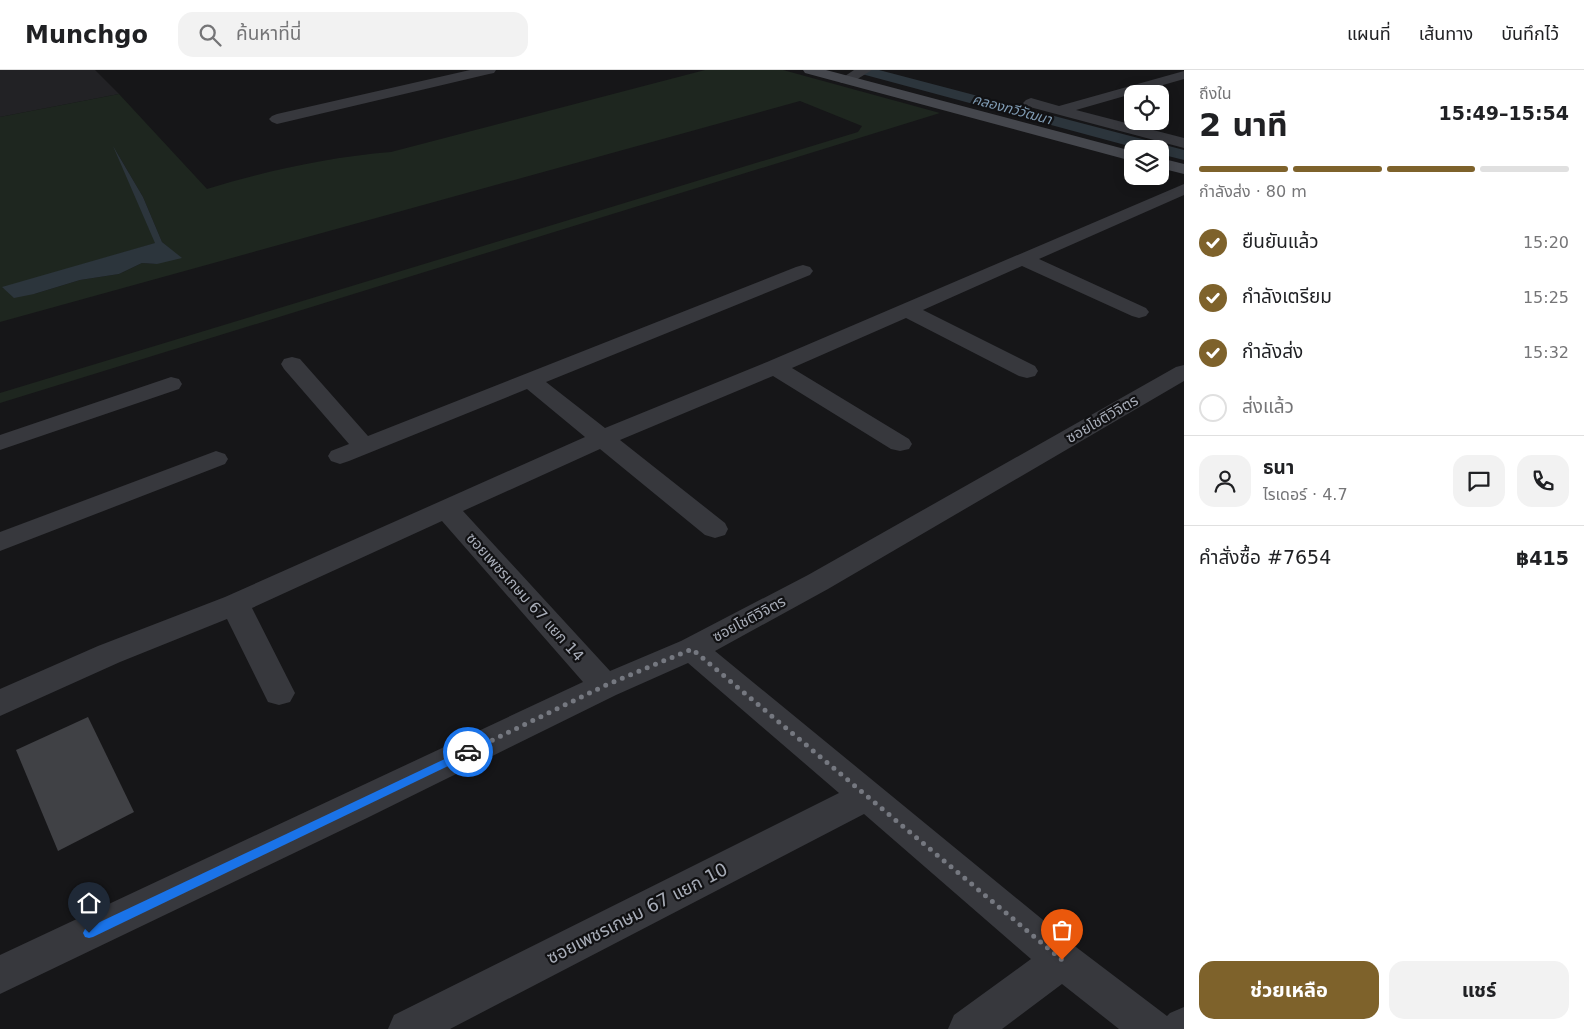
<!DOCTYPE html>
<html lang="th">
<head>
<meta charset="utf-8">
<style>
	:root { --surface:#fff; --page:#f2f2f2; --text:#202124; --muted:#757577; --line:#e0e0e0; --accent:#7e622b }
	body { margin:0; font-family:"DejaVu Sans","Noto Sans Thai",sans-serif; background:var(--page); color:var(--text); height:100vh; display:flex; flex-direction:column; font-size:19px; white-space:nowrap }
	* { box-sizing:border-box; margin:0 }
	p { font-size:16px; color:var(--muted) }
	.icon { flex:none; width:28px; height:28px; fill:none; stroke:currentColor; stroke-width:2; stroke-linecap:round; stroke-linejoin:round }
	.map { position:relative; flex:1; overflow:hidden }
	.panel { display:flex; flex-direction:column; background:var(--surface); width:400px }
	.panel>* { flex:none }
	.tools { position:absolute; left:1124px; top:15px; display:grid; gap:10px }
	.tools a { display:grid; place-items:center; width:45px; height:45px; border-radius:10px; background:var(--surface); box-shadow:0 2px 12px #0003; font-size:25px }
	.pin { position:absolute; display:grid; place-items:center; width:42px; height:42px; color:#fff; margin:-51px -21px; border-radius:50% 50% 50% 0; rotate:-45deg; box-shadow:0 0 5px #0007 }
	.pin .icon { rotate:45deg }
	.courier { position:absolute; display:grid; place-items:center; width:50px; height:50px; margin:-25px; border:4px solid #1a73e8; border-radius:50%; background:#fff; color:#222; box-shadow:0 1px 6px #0007 }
	.summary em { font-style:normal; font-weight:700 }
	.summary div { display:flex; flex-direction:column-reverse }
	.summary { display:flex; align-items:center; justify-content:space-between; height:85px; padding:0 15px }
	h1 { font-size:32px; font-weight:700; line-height:38px }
	.bar { display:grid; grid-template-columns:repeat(4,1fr); gap:8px 5px; align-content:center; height:60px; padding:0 15px }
	.bar i { height:6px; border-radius:4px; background:var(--line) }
	.bar .active { background:var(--accent) }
	.bar p { grid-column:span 4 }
	.line { display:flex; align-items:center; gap:12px; padding:0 15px; border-top:1px solid var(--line) }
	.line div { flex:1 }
	.round { display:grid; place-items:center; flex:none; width:52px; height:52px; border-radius:15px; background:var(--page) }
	ol { padding:0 15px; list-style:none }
	li { display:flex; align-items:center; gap:15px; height:55px }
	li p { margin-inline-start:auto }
	li .icon { padding:5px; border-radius:50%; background:var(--accent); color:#fff; stroke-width:4 }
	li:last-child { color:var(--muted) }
	li i { width:28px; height:28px; border:2px solid var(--line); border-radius:50% }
	.cta { display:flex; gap:10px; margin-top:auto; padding:10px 15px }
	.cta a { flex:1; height:58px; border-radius:15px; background:var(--accent); color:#fff; font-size:20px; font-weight:700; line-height:58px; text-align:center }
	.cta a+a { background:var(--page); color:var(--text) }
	header { display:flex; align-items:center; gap:30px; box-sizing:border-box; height:70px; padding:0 25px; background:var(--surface); border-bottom:1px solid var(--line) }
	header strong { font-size:24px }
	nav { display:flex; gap:28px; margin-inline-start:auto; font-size:18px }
	.search { width:350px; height:45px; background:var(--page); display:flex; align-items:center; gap:12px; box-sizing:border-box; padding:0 18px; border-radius:15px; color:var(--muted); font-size:19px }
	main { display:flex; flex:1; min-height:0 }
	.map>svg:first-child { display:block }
	.built { fill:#222225 }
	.green { fill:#1e261f; fill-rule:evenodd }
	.water { fill:#2c353c }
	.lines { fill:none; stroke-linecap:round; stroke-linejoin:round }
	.canal { fill:#2c353c; fill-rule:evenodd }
	.building { fill:#404145 }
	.street { fill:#37383d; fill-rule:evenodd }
	.secondary { fill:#45474d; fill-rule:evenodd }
	.route { fill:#1a73e8 }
	.done { stroke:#757880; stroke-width:5; stroke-dasharray:0 9 }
	.labels { text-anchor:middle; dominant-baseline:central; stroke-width:4.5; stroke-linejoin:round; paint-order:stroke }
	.far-water-label { font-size:14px; font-style:italic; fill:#7f9bb3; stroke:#111113 }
	.street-label { font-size:15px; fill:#a8adb8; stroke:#111113 }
	.near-street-label { font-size:18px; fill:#a8adb8; stroke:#111113 }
</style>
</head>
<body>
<header>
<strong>Munchgo</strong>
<div class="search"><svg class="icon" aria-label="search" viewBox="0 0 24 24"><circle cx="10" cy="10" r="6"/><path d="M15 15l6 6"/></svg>ค้นหาที่นี่</div>
<nav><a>แผนที่</a><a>เส้นทาง</a><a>บันทึกไว้</a></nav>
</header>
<main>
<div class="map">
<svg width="1184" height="959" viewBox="0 0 1184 959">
	<rect width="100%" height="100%" fill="#161618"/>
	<path class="built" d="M 0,0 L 95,0 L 119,24 L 0,47 Z"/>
	<path class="green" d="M 705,0 L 783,0 L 940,43 L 0,333 L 0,323 L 858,62 L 862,56 L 800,31 L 0,252 L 0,47 L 119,24 L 207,119 C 266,101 329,87 391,82 ZM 116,81 L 143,127 L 162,172 L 170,179 L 157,194 L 142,193 L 119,204 L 80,210 L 34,224 L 2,218 L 156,173 Z"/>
	<path class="water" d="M 113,76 L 143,127 L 162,172 L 182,188 L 157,194 L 142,193 L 119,204 L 80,210 L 34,224 L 14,228 L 2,217 L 155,173 Z"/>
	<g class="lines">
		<path class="canal" d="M 856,0 L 879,0 L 1184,80 L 1184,90 L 1160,84 L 1160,79 L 1140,79 L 858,3 Z"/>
	</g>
	<path class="building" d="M 88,647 L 134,742 L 58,781 L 16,680 Z"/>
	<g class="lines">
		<path class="street" d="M 470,0 L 496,0 L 494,3 L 489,4 L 277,54 L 272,52 L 269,49 L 272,46 L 277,44 Z
			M 854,0 L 872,0 L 851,13 L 841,13 L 839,10 Z
			M 1184,1 L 1184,9 L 1076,40 L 1184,68 L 1184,78 L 1026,36 L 1023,33 L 1026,30 L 1031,28 L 1059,36 Z
			M 1184,114 L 1184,125 L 1039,189 L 1146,238 L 1149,242 L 1146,246 L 1139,248 L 1132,246 L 1022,196 L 923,240 L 1035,296 L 1038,301 L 1035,306 L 1027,308 L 1019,306 L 906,248 L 792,298 L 909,369 L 912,374 L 909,379 L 900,381 L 891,379 L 773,306 L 620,370 L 725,453 L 728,459 L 725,465 L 715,468 L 705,465 L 600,379 L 463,441 L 610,601 L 681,571 L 808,505 L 1176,297 L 1184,295 L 1184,311 L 828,519 L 715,581 L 1076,877 L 1167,946 L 1170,943 L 1184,937 L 1184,959 L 1119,959 L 1062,914 L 1002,959 L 948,959 L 954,945 L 1031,889 L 864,744 L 450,959 L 388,959 L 394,945 L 839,723 L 688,593 L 616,625 L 367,748 L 0,924 L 0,885 L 583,612 L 442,451 L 252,538 L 295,623 L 290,632 L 279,635 L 268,632 L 227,549 L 120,592 L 0,646 L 0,619 L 98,576 L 225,527 L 585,367 L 527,319 L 349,391 L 340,394 L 331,391 L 328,386 L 331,381 L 349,374 L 284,299 L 281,294 L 284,289 L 292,287 L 300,289 L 368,366 L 796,197 L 803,195 L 810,197 L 813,201 L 810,205 L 546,312 L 605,358 L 767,292 Z
			M 171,307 L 179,309 L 182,314 L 179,319 L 0,380 L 0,365 Z
			M 216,381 L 225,384 L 228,389 L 225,394 L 0,481 L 0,462 Z"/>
		<path class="secondary" d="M 803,0 L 826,0 L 1132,81 L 1132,91 L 805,3 Z
			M 1160,88 L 1184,94 L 1184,104 L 1160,98 Z"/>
	</g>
	<path class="route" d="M 468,678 L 472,682 L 471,685 L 93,867 L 89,868 L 85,867 L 83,863 L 85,859 Z"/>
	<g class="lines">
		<path class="done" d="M 468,682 L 604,616 L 692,579 L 1062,890"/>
	</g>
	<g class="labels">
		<g class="far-water-label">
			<text transform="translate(1012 39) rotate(15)">คลองทวีวัฒนา</text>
		</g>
		<g class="street-label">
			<text transform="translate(1102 349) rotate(-30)">ซอยโชติวิจิตร</text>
			<text transform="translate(525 527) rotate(48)">ซอยเพชรเกษม 67 แยก 14</text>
			<text transform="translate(749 549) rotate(-28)">ซอยโชติวิจิตร</text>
		</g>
		<g class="near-street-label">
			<text transform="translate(637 843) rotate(-27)">ซอยเพชรเกษม 67 แยก 10</text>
		</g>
	</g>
</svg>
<div class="tools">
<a><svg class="icon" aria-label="locate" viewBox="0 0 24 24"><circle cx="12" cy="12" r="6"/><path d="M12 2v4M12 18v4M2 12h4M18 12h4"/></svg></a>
<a><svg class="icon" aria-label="layers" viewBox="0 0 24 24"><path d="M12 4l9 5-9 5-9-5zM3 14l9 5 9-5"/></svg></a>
</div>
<div class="pin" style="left:1062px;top:890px;background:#ea580c"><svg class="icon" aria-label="bag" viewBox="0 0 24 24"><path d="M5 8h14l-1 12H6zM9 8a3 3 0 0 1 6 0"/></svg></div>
<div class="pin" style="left:89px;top:863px;background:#1f2937"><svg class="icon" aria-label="home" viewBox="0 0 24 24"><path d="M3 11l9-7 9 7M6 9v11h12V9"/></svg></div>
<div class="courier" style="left:468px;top:682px"><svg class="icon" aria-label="car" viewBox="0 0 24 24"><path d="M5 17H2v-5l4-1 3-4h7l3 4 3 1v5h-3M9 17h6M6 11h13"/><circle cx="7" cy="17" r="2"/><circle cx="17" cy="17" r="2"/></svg></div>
</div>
<section class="panel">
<div class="summary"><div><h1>2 นาที</h1><p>ถึงใน</p></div><em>15:49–15:54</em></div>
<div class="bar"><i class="active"></i><i class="active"></i><i class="active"></i><i></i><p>กำลังส่ง · 80 m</p></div>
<ol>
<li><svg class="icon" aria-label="check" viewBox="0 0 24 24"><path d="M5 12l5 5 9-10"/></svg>ยืนยันแล้ว<p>15:20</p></li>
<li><svg class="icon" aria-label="check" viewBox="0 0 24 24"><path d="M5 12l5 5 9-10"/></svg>กำลังเตรียม<p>15:25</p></li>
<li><svg class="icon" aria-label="check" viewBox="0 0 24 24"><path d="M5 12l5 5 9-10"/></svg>กำลังส่ง<p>15:32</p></li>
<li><i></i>ส่งแล้ว</li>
</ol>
<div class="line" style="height:90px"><a class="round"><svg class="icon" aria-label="person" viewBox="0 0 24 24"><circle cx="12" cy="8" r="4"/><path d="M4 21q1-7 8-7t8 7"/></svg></a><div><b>ธนา</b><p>ไรเดอร์ · 4.7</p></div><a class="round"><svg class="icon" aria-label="chat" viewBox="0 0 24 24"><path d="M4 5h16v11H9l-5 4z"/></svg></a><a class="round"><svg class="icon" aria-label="phone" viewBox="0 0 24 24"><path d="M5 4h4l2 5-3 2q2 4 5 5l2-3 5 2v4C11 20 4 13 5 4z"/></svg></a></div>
<div class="line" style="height:65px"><div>คำสั่งซื้อ #7654</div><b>฿415</b></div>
<div class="cta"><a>ช่วยเหลือ</a><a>แชร์</a></div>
</section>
</main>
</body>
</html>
